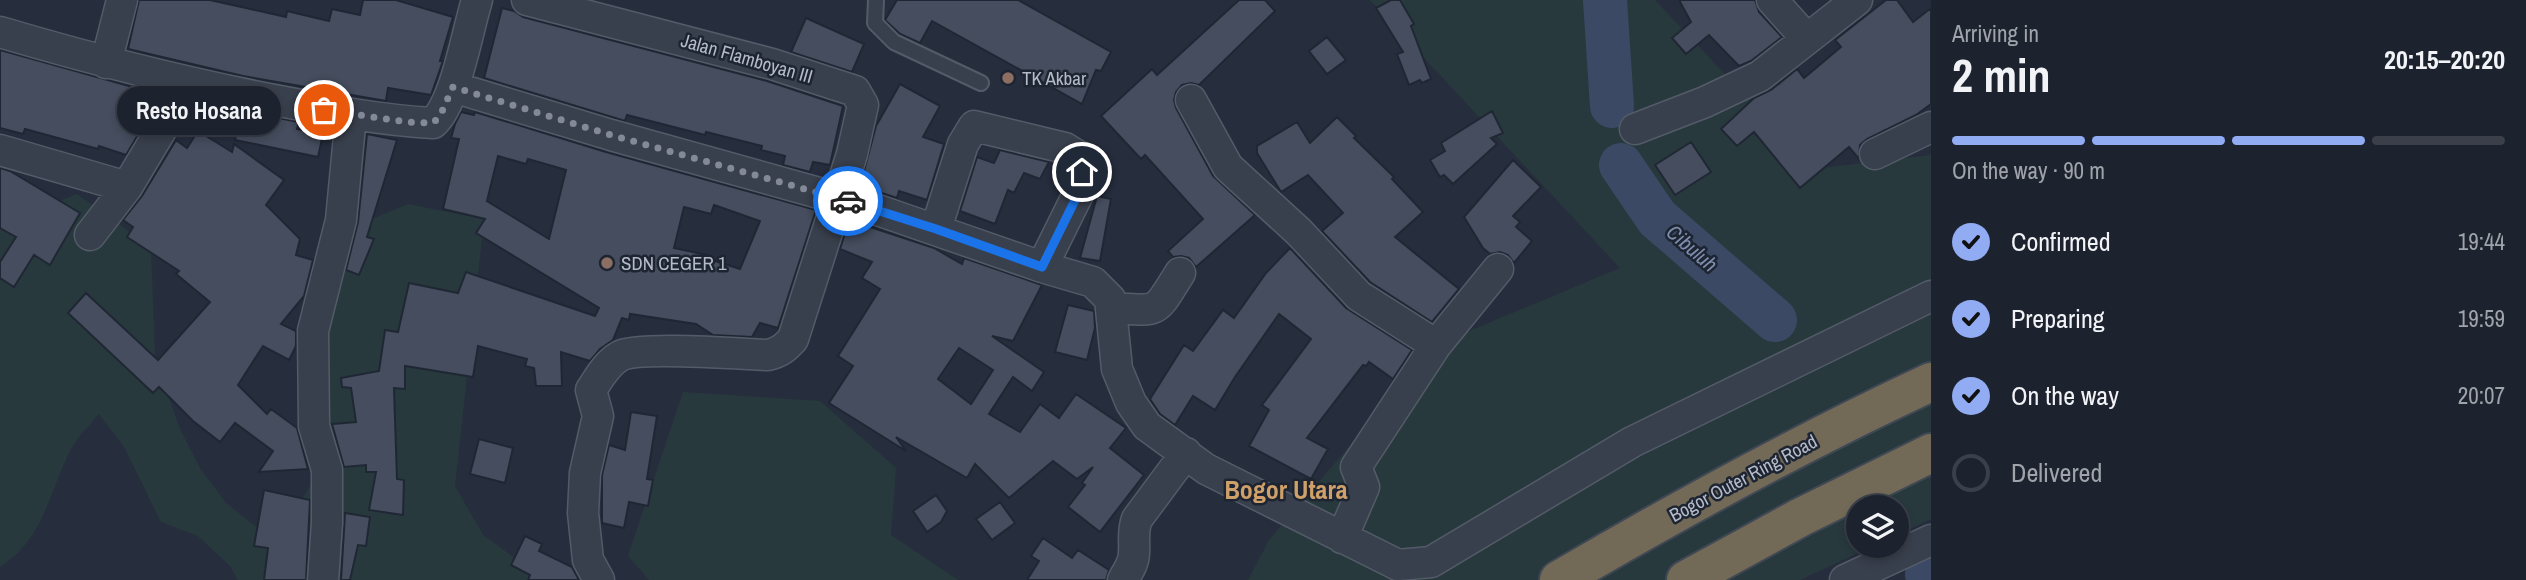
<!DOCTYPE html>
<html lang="en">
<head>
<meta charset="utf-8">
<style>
	:root { --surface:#1c222e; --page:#252a36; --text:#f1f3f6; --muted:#a0a4aa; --line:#3a3f4a; --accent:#91acf2 }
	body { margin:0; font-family:"Archivo Narrow",sans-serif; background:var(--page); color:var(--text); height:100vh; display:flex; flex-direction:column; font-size:26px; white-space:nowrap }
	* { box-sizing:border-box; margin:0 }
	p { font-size:23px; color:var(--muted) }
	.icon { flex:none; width:38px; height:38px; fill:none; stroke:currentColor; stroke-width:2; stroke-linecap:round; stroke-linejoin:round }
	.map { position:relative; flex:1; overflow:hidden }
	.side { display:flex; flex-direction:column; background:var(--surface); width:595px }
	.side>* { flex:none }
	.tools { position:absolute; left:1846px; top:495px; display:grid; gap:14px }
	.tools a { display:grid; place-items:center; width:63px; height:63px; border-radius:50%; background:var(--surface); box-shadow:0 4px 10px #0003,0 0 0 2px var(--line); font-size:35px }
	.pin { position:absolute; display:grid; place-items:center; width:60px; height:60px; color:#fff; margin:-30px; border:4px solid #fff; border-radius:50%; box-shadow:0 2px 7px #0007 }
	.courier { position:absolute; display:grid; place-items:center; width:70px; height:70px; margin:-35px; border:5px solid #1a73e8; border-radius:50%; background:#fff; color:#222; box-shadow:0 2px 9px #0007 }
	.bubble { position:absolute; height:49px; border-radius:24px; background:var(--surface); box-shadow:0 4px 10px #0003,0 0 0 2px var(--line); font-size:23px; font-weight:800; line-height:49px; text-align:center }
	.head em { font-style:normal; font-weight:800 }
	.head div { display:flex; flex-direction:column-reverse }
	.head { display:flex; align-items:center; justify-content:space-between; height:119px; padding:0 21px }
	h1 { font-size:46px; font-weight:800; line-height:52px }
	.bar { display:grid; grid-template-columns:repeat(4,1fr); gap:10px 7px; align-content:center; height:84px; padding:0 21px }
	.bar i { height:9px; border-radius:5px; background:var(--line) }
	.bar .selected { background:var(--accent) }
	.bar p { grid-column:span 4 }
	ol { padding:0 21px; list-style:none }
	li { display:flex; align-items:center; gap:21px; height:77px }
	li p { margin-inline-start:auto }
	li .icon { padding:7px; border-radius:50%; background:var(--accent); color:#111; stroke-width:4 }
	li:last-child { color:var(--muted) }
	li i { width:38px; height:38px; border:4px solid var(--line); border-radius:50% }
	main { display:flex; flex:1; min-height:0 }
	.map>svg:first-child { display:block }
	.green { fill:#28393e }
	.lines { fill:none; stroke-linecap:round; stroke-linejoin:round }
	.river { stroke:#3c4965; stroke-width:44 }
	.building { fill:#454d5e; stroke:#202734; stroke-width:2; fill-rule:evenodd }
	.service-casing { stroke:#545b68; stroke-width:18 }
	.minor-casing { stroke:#545b68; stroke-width:33 }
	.motorway-casing { stroke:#414855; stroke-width:42 }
	.service { stroke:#39404d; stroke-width:14 }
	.minor { stroke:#39404d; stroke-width:30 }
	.motorway { stroke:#726a57; stroke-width:38 }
	.done { stroke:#838997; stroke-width:7; stroke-dasharray:0 12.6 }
	.route { stroke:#1a73e8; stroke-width:9 }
	.education-dot { fill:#8d6e63; stroke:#1e2532; stroke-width:2.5 }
	.labels { text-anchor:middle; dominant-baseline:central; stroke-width:5; stroke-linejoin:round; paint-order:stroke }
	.street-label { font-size:19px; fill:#b5bbc8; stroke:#1e2532 }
	.poi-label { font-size:19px; fill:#b5bbc8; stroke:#1e2532; text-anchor:start }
	.water-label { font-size:21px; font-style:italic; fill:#7f8eae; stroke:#1e2532 }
	.district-label { font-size:26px; font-weight:bold; fill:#cfa06a; stroke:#1e2532 }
</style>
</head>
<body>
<main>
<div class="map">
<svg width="1931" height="580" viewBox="0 0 1931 580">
	<rect width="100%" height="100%" fill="#262d3d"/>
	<path class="green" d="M 1370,0 L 1655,0 L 1814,169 L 1931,155 L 1931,519 L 1897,535 L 1897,508 L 1858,508 L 1858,546 L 1873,546 L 1800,580 L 1248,580 L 1269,540 L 1436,345 L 1620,268 Z
		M 77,194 L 151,247 L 155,358 L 180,429 L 200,468 L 226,503 L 260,530 L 298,507 L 313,480 L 318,403 L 299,318 L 323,279 L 324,239 L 408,204 L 484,219 L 455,486 L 483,535 L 523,564 L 554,580 L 238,580 L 230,566 L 198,536 L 161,522 L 124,447 L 99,414 C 89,426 75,439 69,453 C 49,494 42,541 0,567 L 0,225 Z
		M 683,392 L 820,401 L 896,468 L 891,535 L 958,580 L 649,580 L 628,556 Z"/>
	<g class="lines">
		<path class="river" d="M 1605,0 L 1612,106
			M 1621,165 L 1657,218 L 1775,320
			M 1927,574 L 1931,575"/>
	</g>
	<path class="building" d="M 139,0 L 210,0 L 286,17 L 287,11 L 329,21 L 332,9 L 360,15 L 363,0 L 396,0 L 453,17 L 440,61 L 443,61 L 431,95 L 388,88 L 386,101 L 243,76 L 128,49 Z
		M 897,0 L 1018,0 L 1111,52 L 1101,71 L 1096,70 L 1082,104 L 932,21 L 920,43 L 900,34 L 885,20 Z
		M 1239,0 L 1265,0 L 1275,11 L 1199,85 L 1191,83 L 1182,85 L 1176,92 L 1174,100 L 1176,108 L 1213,176 L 1255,215 L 1196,267 L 1189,258 L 1181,256 L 1173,257 L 1168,251 L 1203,219 L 1145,155 L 1141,159 L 1101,116 L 1152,69 L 1157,75 Z
		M 1391,0 L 1400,0 L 1414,24 L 1411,26 L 1431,79 L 1422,83 L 1420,80 L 1409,85 L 1397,54 L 1403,52 L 1376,8 Z
		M 1679,0 L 1755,0 L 1759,12 L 1782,37 L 1751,61 L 1739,66 L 1709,35 L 1686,54 L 1672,38 L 1691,22 Z
		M 1886,0 L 1897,0 L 1913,22 L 1931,8 L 1931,104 L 1916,115 L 1867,139 L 1860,145 L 1859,159 L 1849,147 L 1800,188 L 1754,132 L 1737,146 L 1721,129 L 1754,98 L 1771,90 L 1797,69 L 1804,78 L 1841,47 L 1835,40 Z
		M 502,8 L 514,11 L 523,17 L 767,81 L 843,106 L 830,165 L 813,162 L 810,172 L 783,165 L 785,156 L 761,150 L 762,146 L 706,132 L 705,135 L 627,115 L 625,121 L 484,78 Z
		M 806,18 L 864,44 L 852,72 L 791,52 Z
		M 1327,37 L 1346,60 L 1327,74 L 1309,51 Z
		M 0,50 L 129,86 L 161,96 L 126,155 L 99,146 L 98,149 L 25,129 L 23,134 L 0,128 Z
		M 900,84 L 940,106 L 923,137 L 944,144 L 927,200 L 899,191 L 897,198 L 860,186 L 876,126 Z
		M 241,111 L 299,122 L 297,129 L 323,134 L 318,157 L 235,140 Z
		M 1492,111 L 1503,133 L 1491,138 L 1497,144 L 1453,184 L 1444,175 L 1440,177 L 1430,160 L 1445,151 L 1441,143 Z
		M 461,112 L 474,115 L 475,112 L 606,152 L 816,210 L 778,328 L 760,323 L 752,337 L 713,335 L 696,324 L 630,314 L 629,320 L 622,318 L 613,340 L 600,349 L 590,361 L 561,352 L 562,386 L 536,386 L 534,368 L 525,366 L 527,359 L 478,346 L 473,377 L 405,366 L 405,389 L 394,388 L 397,479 L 404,480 L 403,515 L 369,510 L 376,472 L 366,472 L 366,465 L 344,467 L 332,424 L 356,422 L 351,388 L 342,387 L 341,378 L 379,371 L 385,330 L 398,332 L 409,283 L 458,293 L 466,272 L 595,316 L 599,308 L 476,233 L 485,219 L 443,209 L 459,139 L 451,138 L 455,124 ZM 498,156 L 526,164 L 528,159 L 566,170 L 549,239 L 487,201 ZM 714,205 L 760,221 L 740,269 L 706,258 L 707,255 L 674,248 L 684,207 L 711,214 Z
		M 1337,117 L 1356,136 L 1354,138 L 1394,177 L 1392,179 L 1423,212 L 1395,237 L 1459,289 L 1432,322 L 1370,282 L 1322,231 L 1343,213 L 1308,175 L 1281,192 L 1257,153 L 1257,146 L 1297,122 L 1310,143 Z
		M 198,131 L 232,152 L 234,144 L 284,180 L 266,205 L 300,239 L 296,255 L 313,260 L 304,296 L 281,324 L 296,331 L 296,346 L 289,360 L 263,346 L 238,385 L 267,414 L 271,409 L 297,428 L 308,469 L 259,472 L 273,451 L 235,423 L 220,442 L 193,421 L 159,387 L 153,393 L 68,313 L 86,293 L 158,360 L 210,302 L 176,274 L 179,271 L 127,237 L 133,227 L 123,220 L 142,196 L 176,140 L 187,148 Z
		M 367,134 L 397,140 L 367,237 L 374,239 L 359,275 L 346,270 L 358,222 Z
		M 1691,142 L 1711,172 L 1675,195 L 1655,165 Z
		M 1000,150 L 1049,162 L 1040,179 L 1024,173 L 1014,193 L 1008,190 L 995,224 L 960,211 L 977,157 L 994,163 Z
		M 1513,160 L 1541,187 L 1513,216 L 1520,222 L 1516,227 L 1532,241 L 1514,263 L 1508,255 L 1500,252 L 1490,254 L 1483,248 L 1464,217 Z
		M 0,168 L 10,171 L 80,213 L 50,265 L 34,255 L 14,287 L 0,278 L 0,262 L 16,237 L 0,228 Z
		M 1097,196 L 1111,199 L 1100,261 L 1080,258 Z
		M 849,220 L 934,248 L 962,264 L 964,258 L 1042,285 L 1013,341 L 992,336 L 1044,372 L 1032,391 L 1013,377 L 989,414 L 1020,432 L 1040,404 L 1059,418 L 1076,394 L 1126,428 L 1110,448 L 1144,475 L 1100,532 L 1068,507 L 1085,485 L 1082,483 L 1093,467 L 1077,479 L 1053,461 L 1009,498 L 975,464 L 967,478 L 896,437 L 906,451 L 829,403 L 853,366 L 838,356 L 880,289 L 862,278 L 872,262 L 840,249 ZM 959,348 L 993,370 L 971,404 L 938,379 Z
		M 1290,248 L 1346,308 L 1412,350 L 1393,379 L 1369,362 L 1366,366 L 1363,365 L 1307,438 L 1328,449 L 1311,479 L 1249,446 L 1269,410 L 1262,405 L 1311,339 L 1279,314 L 1235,377 L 1215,410 L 1193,396 L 1175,425 L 1160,414 L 1150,399 L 1184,345 L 1193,351 L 1223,310 L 1234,318 L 1266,273 Z
		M 1068,305 L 1094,311 L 1095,328 L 1087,360 L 1055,352 Z
		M 631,412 L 657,416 L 647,479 L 653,480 L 648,506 L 629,502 L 624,528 L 602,523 L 602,475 L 609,445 L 625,450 Z
		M 479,439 L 513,448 L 505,483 L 470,474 Z
		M 264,490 L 310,500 L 306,580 L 264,580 L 268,548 L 254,546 Z
		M 936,495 L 947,511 L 941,522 L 927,532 L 913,511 Z
		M 1000,502 L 1015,523 L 992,540 L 976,519 Z
		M 345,513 L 370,517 L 366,546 L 358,545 L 350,580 L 341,580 Z
		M 525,536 L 542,544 L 539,551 L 572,567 L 579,580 L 528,580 L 530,575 L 511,565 Z
		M 1043,538 L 1072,558 L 1078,550 L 1109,570 L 1106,580 L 1027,580 L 1039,561 L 1031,556 Z"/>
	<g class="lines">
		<defs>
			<path id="service" d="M 876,0 L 875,23 L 894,42 L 981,83"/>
			<path id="minor" d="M 527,0 L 772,64 L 855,91 L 863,105 L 852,154 L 793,339 C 785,348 780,352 768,355 C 741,354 639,346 620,356 C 607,363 599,378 591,390 L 598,416 L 585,473 L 583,513 L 588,560 L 599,580
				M 1772,0 L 1806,38
				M 0,32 C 91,59 181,82 274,100 C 327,110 379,120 433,123 C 456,102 467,32 477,0
				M 106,63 L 122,0
				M 453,87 L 611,135 L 869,207 L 1042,267 L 1093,282 L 1110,299 L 1117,369 L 1131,403 L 1147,426 L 1206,469 L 1398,565 L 1431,562 L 1632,442 L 1931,296
				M 1191,100 L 1228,167 L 1299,232 L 1359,296 L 1436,345
				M 1635,129 L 1705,102 L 1760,76 L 1857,0
				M 0,150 L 127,187 L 189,83
				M 1875,154 L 1931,127
				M 936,229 L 963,144 L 974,126 L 1065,148 L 1081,158 L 1082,186 L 1042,267
				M 90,235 L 127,187
				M 1113,308 C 1161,311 1154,314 1180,273
				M 1342,538 L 1364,487 L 1356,467 L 1436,345 L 1498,269
				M 323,580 L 327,523 L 327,470 L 314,426 L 313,331 L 341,220 L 351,115
				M 1123,580 C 1128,571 1134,563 1134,553 C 1135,540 1132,532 1137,519 L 1186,453
				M 1845,580 L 1931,540"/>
			<path id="motorway" d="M 1559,580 C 1680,509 1804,441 1931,382
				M 1686,580 L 1801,517 L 1931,453"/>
		</defs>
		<use href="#service" class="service-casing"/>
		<use href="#minor" class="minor-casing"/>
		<use href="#motorway" class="motorway-casing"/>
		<use href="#service" class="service"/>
		<use href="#minor" class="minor"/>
		<use href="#motorway" class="motorway"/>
	</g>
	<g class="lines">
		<path class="done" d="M 324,110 L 408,122 L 433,123 L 440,116 L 453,87 L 611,135 L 848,201"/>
		<path class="route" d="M 848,201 L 936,229 L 1042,267 L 1082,186 L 1082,172"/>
	</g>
	<g class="education-dot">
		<circle cx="1008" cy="78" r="7"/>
		<circle cx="607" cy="263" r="7"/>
	</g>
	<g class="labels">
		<g class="street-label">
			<text transform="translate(747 58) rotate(16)">Jalan Flamboyan III</text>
			<text transform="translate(1743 478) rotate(-28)">Bogor Outer Ring Road</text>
		</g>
		<g class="poi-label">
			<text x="1022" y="78">TK Akbar</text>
			<text x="621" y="263">SDN CEGER 1</text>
		</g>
		<g class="water-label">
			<text transform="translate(1692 248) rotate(41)">Cibuluh</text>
		</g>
		<g class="district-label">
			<text x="1286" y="489">Bogor Utara</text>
		</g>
	</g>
</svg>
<div class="tools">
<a><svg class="icon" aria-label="layers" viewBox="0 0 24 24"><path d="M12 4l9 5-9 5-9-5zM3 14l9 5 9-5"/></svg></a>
</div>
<div class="pin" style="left:324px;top:110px;background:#ea580c"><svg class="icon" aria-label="bag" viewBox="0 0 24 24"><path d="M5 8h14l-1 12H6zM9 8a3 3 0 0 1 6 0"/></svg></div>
<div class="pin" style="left:1082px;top:172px;background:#1f2937"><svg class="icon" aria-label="home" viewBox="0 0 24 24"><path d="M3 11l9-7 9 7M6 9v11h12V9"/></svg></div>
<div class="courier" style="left:848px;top:201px"><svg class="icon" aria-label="car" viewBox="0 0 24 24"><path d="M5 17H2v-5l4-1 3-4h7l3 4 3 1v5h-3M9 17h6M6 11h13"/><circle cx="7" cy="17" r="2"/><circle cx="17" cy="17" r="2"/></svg></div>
<div class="bubble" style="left:117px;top:86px;width:164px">Resto Hosana</div>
</div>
<section class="side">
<div class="head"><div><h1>2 min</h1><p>Arriving in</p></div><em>20:15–20:20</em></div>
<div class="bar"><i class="selected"></i><i class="selected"></i><i class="selected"></i><i></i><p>On the way · 90 m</p></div>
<ol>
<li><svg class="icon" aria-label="check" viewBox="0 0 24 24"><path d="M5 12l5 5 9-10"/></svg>Confirmed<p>19:44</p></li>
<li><svg class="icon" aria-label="check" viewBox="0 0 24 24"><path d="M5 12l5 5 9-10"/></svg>Preparing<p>19:59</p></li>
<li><svg class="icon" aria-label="check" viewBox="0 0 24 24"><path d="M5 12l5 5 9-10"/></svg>On the way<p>20:07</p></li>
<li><i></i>Delivered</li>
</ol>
</section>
</main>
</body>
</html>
